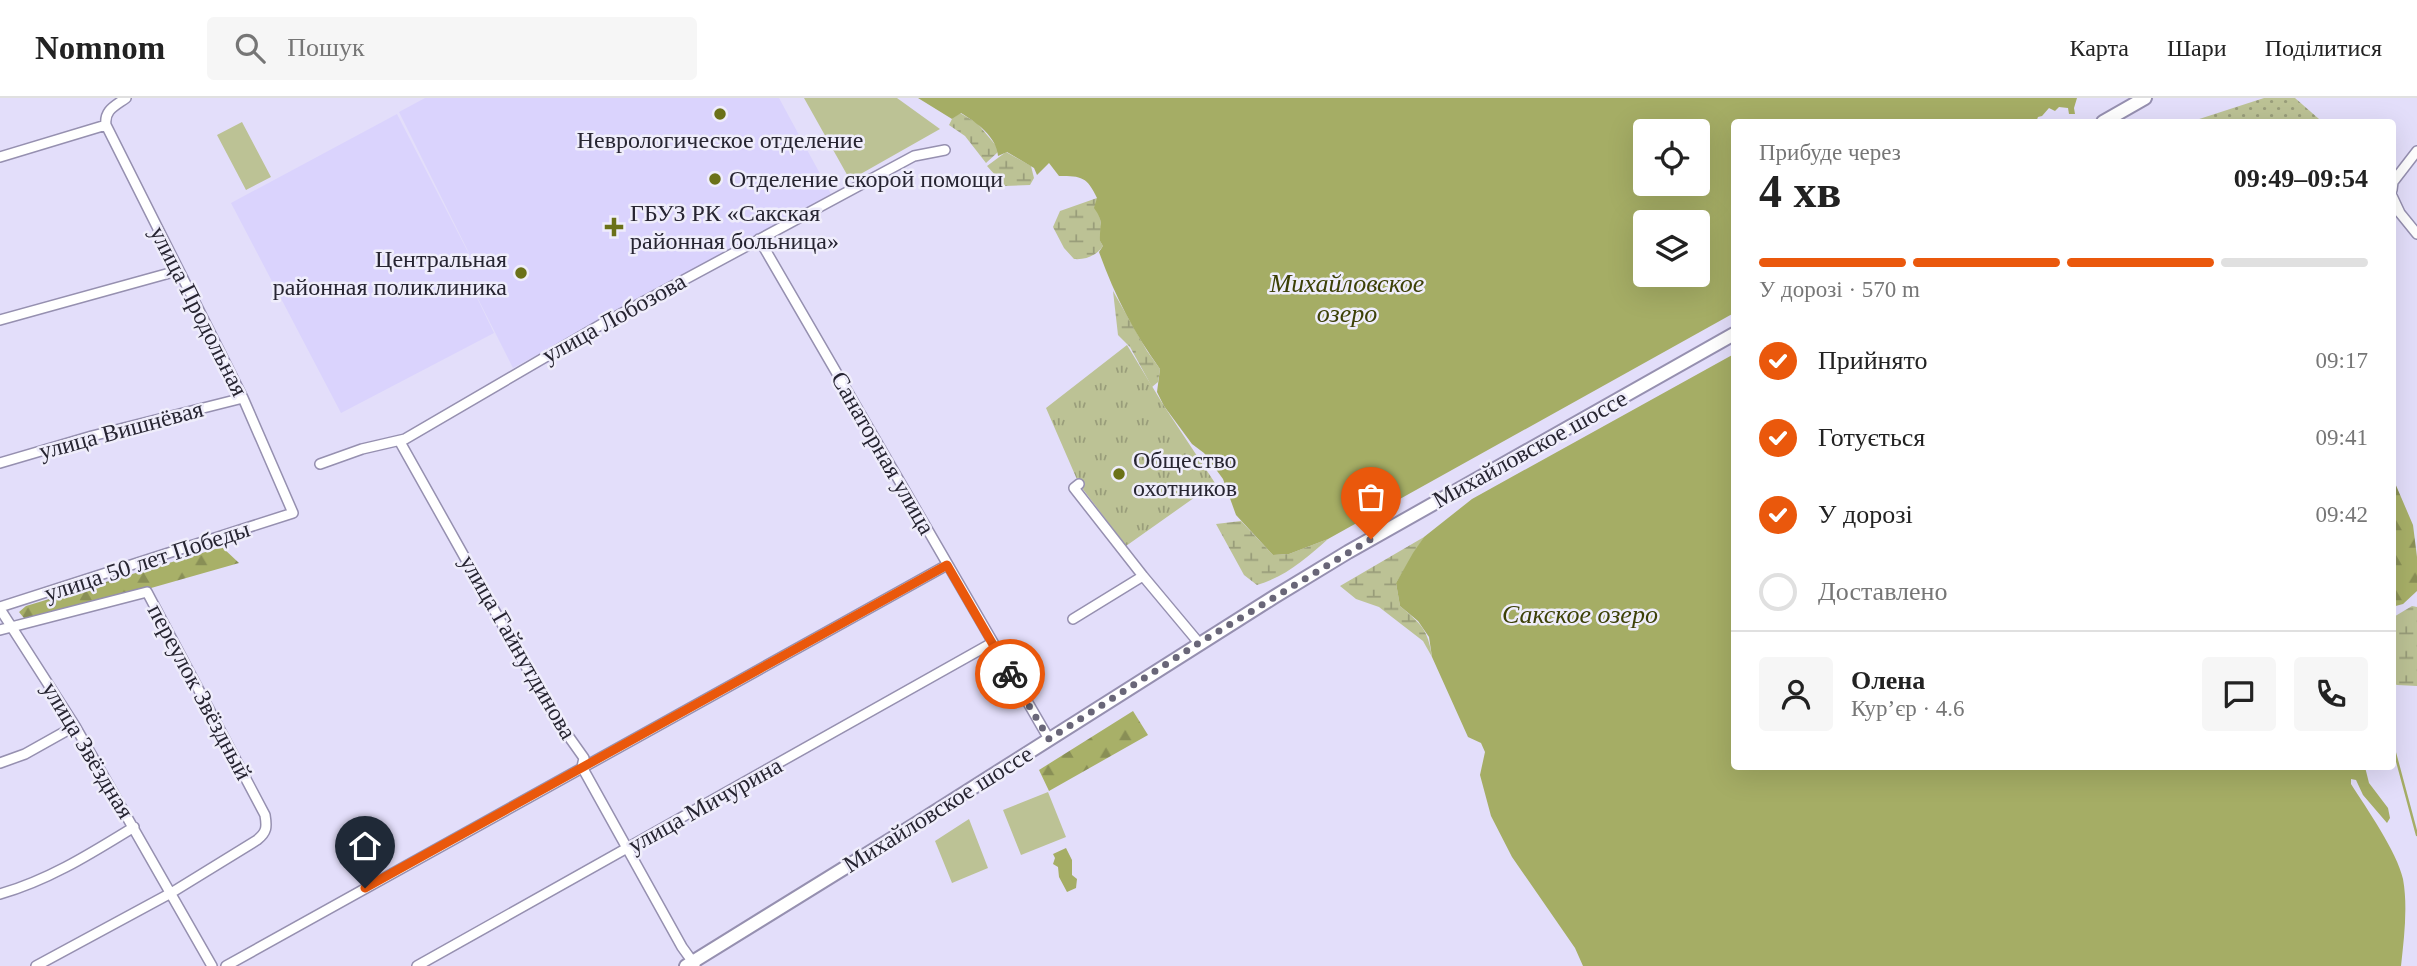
<!DOCTYPE html>
<html lang="uk">
<head>
<meta charset="utf-8">
<style>
	:root { --surface:#fff; --page:#f6f6f6; --text:#222; --muted:#767676; --line:#e0e0e0; --accent:#ea580c }
	body { margin:0; font-family:Georgia,serif; background:var(--page); color:var(--text); height:100vh; display:flex; flex-direction:column; font-size:26px; white-space:nowrap }
	* { box-sizing:border-box; margin:0 }
	p { font-size:23px; color:var(--muted) }
	.icon { flex:none; width:38px; height:38px; fill:none; stroke:currentColor; stroke-width:2; stroke-linecap:round; stroke-linejoin:round }
	.map { position:relative; flex:1; overflow:hidden }
	.drawer { position:absolute; left:1731px; top:21px; width:665px; height:651px; display:flex; flex-direction:column; background:var(--surface); border-radius:7px; box-shadow:0 7px 28px #0002 }
	.drawer>* { flex:none }
	.controls { position:absolute; left:1633px; top:21px; display:grid; gap:14px }
	.controls a { display:grid; place-items:center; width:77px; height:77px; border-radius:7px; background:var(--surface); box-shadow:0 7px 28px #0002; font-size:35px }
	.pin { position:absolute; display:grid; place-items:center; width:60px; height:60px; color:#fff; margin:-72px -30px; border-radius:50% 50% 50% 0; rotate:-45deg; box-shadow:0 0 7px #0007 }
	.pin .icon { rotate:45deg }
	.courier { position:absolute; display:grid; place-items:center; width:70px; height:70px; margin:-35px; border:5px solid #ea580c; border-radius:50%; background:#fff; color:#222; box-shadow:0 2px 9px #0007 }
	.summary em { font-style:normal; font-weight:700 }
	.summary div { display:flex; flex-direction:column-reverse }
	.summary { display:flex; align-items:center; justify-content:space-between; height:119px; padding:0 28px }
	h1 { font-size:46px; font-weight:700; line-height:52px }
	.bar { display:grid; grid-template-columns:repeat(4,1fr); gap:10px 7px; align-content:center; height:84px; padding:0 28px }
	.bar i { height:9px; border-radius:5px; background:var(--line) }
	.bar .on { background:var(--accent) }
	.bar p { grid-column:span 4 }
	.line { display:flex; align-items:center; gap:18px; padding:0 28px; border-top:2px solid var(--line) }
	.line div { flex:1 }
	.round { display:grid; place-items:center; flex:none; width:74px; height:74px; border-radius:7px; background:var(--page) }
	ol { padding:0 28px; list-style:none }
	li { display:flex; align-items:center; gap:21px; height:77px }
	li p { margin-inline-start:auto }
	li .icon { padding:7px; border-radius:50%; background:var(--accent); color:#fff; stroke-width:4 }
	li:last-child { color:var(--muted) }
	li i { width:38px; height:38px; border:4px solid var(--line); border-radius:50% }
	header { display:flex; align-items:center; gap:42px; box-sizing:border-box; height:98px; padding:0 35px; background:var(--surface); border-bottom:2px solid var(--line) }
	header strong { font-size:33px }
	nav { display:flex; gap:38px; margin-inline-start:auto; font-size:24px }
	.search { width:490px; height:63px; background:var(--page); display:flex; align-items:center; gap:18px; box-sizing:border-box; padding:0 24px; border-radius:7px; color:var(--muted); font-size:26px }
	.map>svg:first-child { display:block }
	.built { fill:#dad3fd }
	.grass { fill:url(#grass-dots) }
	.forest { fill:url(#forest-firs) }
	.wetland { fill:url(#wetland-marsh) }
	.park { fill:url(#park-tufts) }
	.pitch { fill:#bcc295 }
	.water { fill:#a5ad65; fill-rule:evenodd }
	.lines { fill:none; stroke-linecap:round; stroke-linejoin:round }
	.stream { stroke:#a5ad65; stroke-width:2.5 }
	.minor-casing { stroke:#9690b0; stroke-width:12 }
	.secondary-casing { stroke:#9690b0; stroke-width:16 }
	.minor { stroke:#fff; stroke-width:9 }
	.secondary { stroke:#fff; stroke-width:12 }
	.done { stroke:#696678; stroke-width:7; stroke-dasharray:0 12.6 }
	.route { stroke:#ea580c; stroke-width:9 }
	.poi-dot { fill:#6b7118; stroke:#efedfb; stroke-width:2.5 }
	.labels { text-anchor:middle; dominant-baseline:central; stroke-width:5; stroke-linejoin:round; paint-order:stroke }
	.poi-label { font-size:24px; fill:#272532; stroke:#efedfb; text-anchor:start }
	.street-label { font-size:24px; fill:#272532; stroke:#efedfb }
	.water-label { font-size:26px; font-style:italic; fill:#3c4006; stroke:#efedfb }
</style>
</head>
<body>
<header>
<strong>Nomnom</strong>
<div class="search"><svg class="icon" aria-label="search" viewBox="0 0 24 24"><circle cx="10" cy="10" r="6"/><path d="M15 15l6 6"/></svg>Пошук</div>
<nav><a>Карта</a><a>Шари</a><a>Поділитися</a></nav>
</header>
<div class="map">
<svg width="2417" height="868" viewBox="0 0 2417 868">
	<defs>
		<pattern id="grass-dots" width="8" height="8" patternUnits="userSpaceOnUse" patternTransform="scale(1.75)"><rect width="8" height="8" fill="#bcc295"/><path d="M2 2h.1M6 6h.1" fill="none" stroke="#999d7a" stroke-width="1.8" stroke-linecap="round"/></pattern>
		<pattern id="forest-firs" width="22" height="20" patternUnits="userSpaceOnUse" patternTransform="scale(1.75)"><rect width="22" height="20" fill="#a8b068"/><path d="M5 1l3.5 6h-7zM16 11l3.5 6h-7z" fill="#898f56"/></pattern>
		<pattern id="wetland-marsh" width="20" height="14" patternUnits="userSpaceOnUse" patternTransform="scale(1.75)"><rect width="20" height="14" fill="#bcc295"/><path d="M1 5h8M5 5V1M11 12h8M15 12V8" fill="none" stroke="#999d7a"/></pattern>
		<pattern id="park-tufts" width="24" height="20" patternUnits="userSpaceOnUse" patternTransform="scale(1.75)"><rect width="24" height="20" fill="#bcc295"/><path d="M3 7l-1-3M5 7V3M7 7l1-3M15 17l-1-3M17 17v-4M19 17l1-3" fill="none" stroke="#999d7a"/></pattern>
	</defs>
	<rect width="100%" height="100%" fill="#e3defa"/>
	<path class="built" d="M 425,0 L 779,0 L 831,96 L 513,270 L 466,177 L 494,235 L 341,315 L 231,105 L 397,16 L 472,162 L 461,168 L 473,163 L 399,14 Z"/>
	<path class="grass" d="M 2264,0 L 2295,0 L 2319,21 L 2320,24 L 2190,24 Z"/>
	<path class="forest" d="M 2392,378 L 2413,427 L 2417,459 L 2417,493 L 2403,506 L 2392,509 Z
		M 222,449 L 239,465 L 28,525 L 19,514 L 26,508 Z
		M 1133,613 L 1148,637 L 1049,693 L 1039,672 Z"/>
	<path class="wetland" d="M 960,15 L 977,25 L 998,50 L 998,54 L 986,65 L 965,38 L 949,27 L 952,21 Z
		M 1006,54 L 1031,68 L 1034,80 L 1030,87 L 1005,88 L 987,68 Z
		M 1097,100 L 1102,135 L 1100,143 L 1103,148 C 1096,158 1085,162 1074,161 L 1064,150 L 1053,129 L 1060,113 Z
		M 1113,193 L 1147,253 L 1160,271 L 1158,284 L 1152,289 L 1130,249 L 1118,237 Z
		M 1241,423 L 1273,457 L 1289,456 L 1328,441 C 1307,460 1285,479 1257,487 L 1244,477 L 1216,426 Z
		M 1424,439 L 1396,485 L 1400,508 C 1421,526 1428,531 1432,559 L 1423,543 L 1379,509 L 1356,501 L 1340,488 Z
		M 2412,508 L 2417,509 L 2417,588 L 2397,587 L 2392,585 L 2392,520 Z"/>
	<path class="park" d="M 1127,247 L 1164,308 L 1215,385 L 1126,448 L 1079,386 L 1046,310 Z"/>
	<path class="pitch" d="M 804,0 L 897,0 L 940,31 L 850,82 Z
		M 242,24 L 271,79 L 246,92 L 217,37 Z
		M 1048,694 L 1066,739 L 1021,757 L 1003,712 Z
		M 969,721 L 988,770 L 952,785 L 935,743 Z"/>
	<path class="water" d="M 918,0 L 2077,0 L 2074,10 L 2075,16 L 2069,16 L 2068,10 L 2059,9 L 2055,13 L 2049,10 L 2042,18 L 2038,19 L 2036,24 L 1734,24 L 1734,215 L 1328,441 L 1289,456 L 1273,457 L 1236,417 L 1223,381 L 1204,355 L 1192,346 L 1164,308 L 1157,294 L 1160,271 C 1134,235 1114,196 1099,154 L 1103,148 L 1100,143 C 1099,128 1105,125 1094,110 L 1097,100 C 1087,79 1082,78 1059,78 L 1049,65 L 1037,77 L 1034,70 L 1007,54 L 998,58 C 997,39 976,24 961,15 L 952,21 ZM 1698,33 L 1698,86 L 1645,86 L 1645,33 ZM 1698,124 L 1698,177 L 1645,177 L 1645,124 Z
		M 1734,256 L 1734,668 L 2365,669 L 2369,685 L 2388,710 L 2390,720 L 2387,725 L 2363,697 L 2356,682 L 2351,681 L 2351,686 C 2367,711 2397,754 2403,781 C 2408,809 2404,840 2401,868 L 1583,868 L 1575,850 L 1512,759 L 1491,718 L 1480,677 L 1485,654 L 1481,645 L 1468,639 L 1432,559 L 1429,539 L 1418,523 L 1400,508 L 1396,485 L 1413,455 L 1424,439 L 1472,401 Z
		M 1066,750 L 1072,762 L 1072,777 L 1077,781 L 1076,790 L 1067,794 L 1059,779 L 1058,769 L 1053,766 L 1055,760 L 1053,756 Z"/>
	<g class="lines">
		<path class="stream" d="M 2392,644 L 2417,737"/>
		<defs>
			<path id="minor" d="M 0,59 L 106,27
				M 2392,92 L 2393,84 L 2417,53
				M 2392,98 L 2400,115 L 2417,136
				M 759,141 L 1049,641
				M 0,222 L 177,173
				M 400,344 L 552,615 L 584,660 L 582,669 L 682,849 L 695,867
				M 0,365 L 92,338 L 243,300
				M 320,366 L 362,351 L 405,341 L 602,226 L 914,58 L 945,52
				M 1079,386 L 1074,390 L 1143,478 L 1199,545
				M 0,509 L 293,415 L 243,300 L 106,27 C 104,12 115,8 126,0
				M 0,511 L 75,628 L 212,868
				M 1073,521 L 1143,478
				M 0,532 L 147,494 L 265,717 C 267,729 267,734 257,742 L 171,795 L 36,868
				M 0,665 L 25,656 L 75,628
				M 0,796 C 49,782 90,756 134,729
				M 226,868 L 947,467
				M 417,868 L 992,545"/>
			<path id="secondary" d="M 2103,24 L 2145,0
				M 686,868 L 914,727 L 1274,499 L 1348,454 L 1734,236"/>
		</defs>
		<use href="#minor" class="minor-casing"/>
		<use href="#secondary" class="secondary-casing"/>
		<use href="#minor" class="minor"/>
		<use href="#secondary" class="secondary"/>
	</g>
	<g class="lines">
		<path class="done" d="M 1010,576 L 1049,641 L 1199,545 L 1371,441"/>
		<path class="route" d="M 365,790 L 947,467 L 1010,576"/>
	</g>
	<g class="poi-dot">
		<circle cx="720" cy="16" r="7"/>
		<circle cx="715" cy="81" r="7"/>
		<path d="M610.5 118.5h7v7h7v7h-7v7h-7v-7h-7v-7h7z"/>
		<circle cx="521" cy="175" r="7"/>
		<circle cx="1119" cy="376" r="7"/>
	</g>
	<g class="labels">
		<g class="poi-label">
			<text x="720" y="42" text-anchor="middle">Неврологическое отделение</text>
			<text x="729" y="81">Отделение скорой помощи</text>
			<text x="630" y="115">ГБУЗ РК «Сакская<tspan x="630" dy="28">районная больница»</tspan></text>
			<text x="507" y="161" text-anchor="end">Центральная<tspan x="507" dy="28">районная поликлиника</tspan></text>
			<text x="1133" y="362">Общество<tspan x="1133" dy="28">охотников</tspan></text>
		</g>
		<g class="street-label">
			<text transform="translate(199 213) rotate(63)">улица Продольная</text>
			<text transform="translate(614 220) rotate(-29)">улица Лобозова</text>
			<text transform="translate(121 332) rotate(-15)">улица Вишнёвая</text>
			<text transform="translate(1530 351) rotate(-29)">Михайловское шоссе</text>
			<text transform="translate(883 355) rotate(60)">Санаторная улица</text>
			<text transform="translate(147 463) rotate(-18)">улица 50 лет Победы</text>
			<text transform="translate(518 549) rotate(60)">улица Гайнутдинова</text>
			<text transform="translate(200 594) rotate(62)">переулок Звёздный</text>
			<text transform="translate(88 652) rotate(59)">улица Звёздная</text>
			<text transform="translate(705 707) rotate(-29)">улица Мичурина</text>
			<text transform="translate(938 711) rotate(-32)">Михайловское шоссе</text>
		</g>
		<g class="water-label">
			<text x="1347" y="185">Михайловское<tspan x="1347" dy="30">озеро</tspan></text>
			<text x="1580" y="516">Сакское озеро</text>
		</g>
	</g>
</svg>
<div class="controls">
<a><svg class="icon" aria-label="locate" viewBox="0 0 24 24"><circle cx="12" cy="12" r="6"/><path d="M12 2v4M12 18v4M2 12h4M18 12h4"/></svg></a>
<a><svg class="icon" aria-label="layers" viewBox="0 0 24 24"><path d="M12 4l9 5-9 5-9-5zM3 14l9 5 9-5"/></svg></a>
</div>
<div class="pin" style="left:1371px;top:441px;background:#ea580c"><svg class="icon" aria-label="bag" viewBox="0 0 24 24"><path d="M5 8h14l-1 12H6zM9 8a3 3 0 0 1 6 0"/></svg></div>
<div class="pin" style="left:365px;top:790px;background:#1f2937"><svg class="icon" aria-label="home" viewBox="0 0 24 24"><path d="M3 11l9-7 9 7M6 9v11h12V9"/></svg></div>
<div class="courier" style="left:1010px;top:576px"><svg class="icon" aria-label="bike" viewBox="0 0 24 24"><circle cx="6" cy="16" r="4"/><circle cx="18" cy="16" r="4"/><path d="M6 16l4-8h5l3 8M10 8l3 8H6M13 5h3"/></svg></div>
<section class="drawer">
<div class="summary"><div><h1>4 хв</h1><p>Прибуде через</p></div><em>09:49–09:54</em></div>
<div class="bar"><i class="on"></i><i class="on"></i><i class="on"></i><i></i><p>У дорозі · 570 m</p></div>
<ol>
<li><svg class="icon" aria-label="check" viewBox="0 0 24 24"><path d="M5 12l5 5 9-10"/></svg>Прийнято<p>09:17</p></li>
<li><svg class="icon" aria-label="check" viewBox="0 0 24 24"><path d="M5 12l5 5 9-10"/></svg>Готується<p>09:41</p></li>
<li><svg class="icon" aria-label="check" viewBox="0 0 24 24"><path d="M5 12l5 5 9-10"/></svg>У дорозі<p>09:42</p></li>
<li><i></i>Доставлено</li>
</ol>
<div class="line" style="height:126px"><a class="round"><svg class="icon" aria-label="person" viewBox="0 0 24 24"><circle cx="12" cy="8" r="4"/><path d="M4 21q1-7 8-7t8 7"/></svg></a><div><b>Олена</b><p>Кур’єр · 4.6</p></div><a class="round"><svg class="icon" aria-label="chat" viewBox="0 0 24 24"><path d="M4 5h16v11H9l-5 4z"/></svg></a><a class="round"><svg class="icon" aria-label="phone" viewBox="0 0 24 24"><path d="M5 4h4l2 5-3 2q2 4 5 5l2-3 5 2v4C11 20 4 13 5 4z"/></svg></a></div>
</section>
</div>
</body>
</html>
